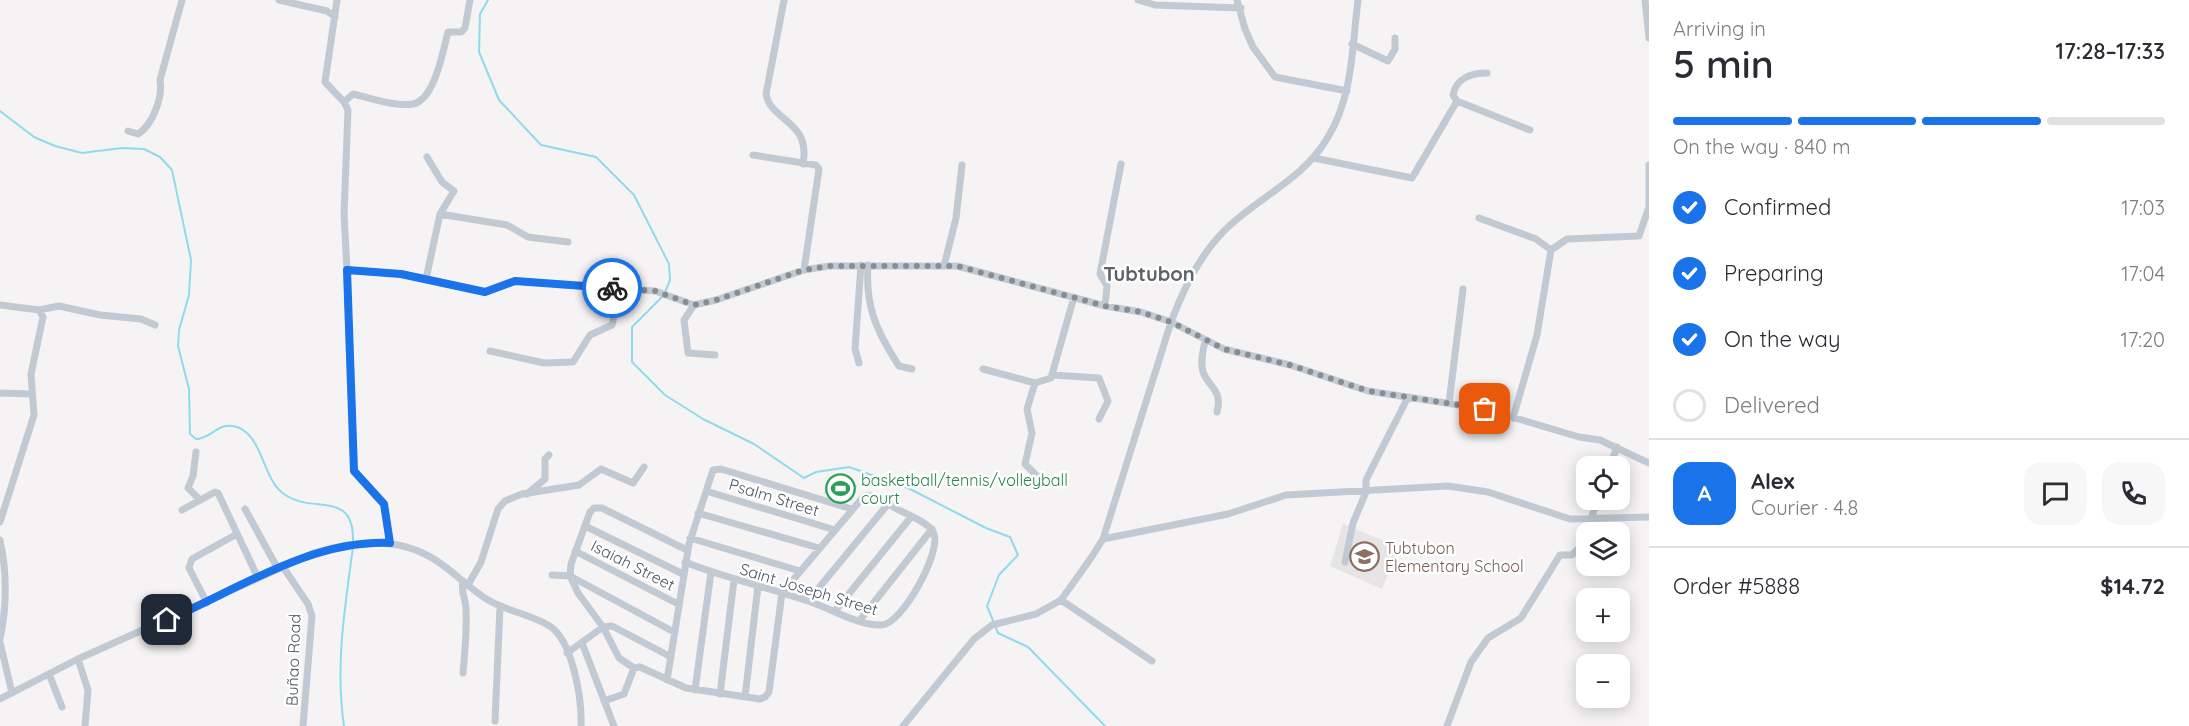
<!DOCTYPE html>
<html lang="en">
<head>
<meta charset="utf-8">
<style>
	:root { --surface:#fff; --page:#f7f7f7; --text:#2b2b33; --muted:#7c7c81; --line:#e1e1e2; --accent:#1a73e8 }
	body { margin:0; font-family:Quicksand,sans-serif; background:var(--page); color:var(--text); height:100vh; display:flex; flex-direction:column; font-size:22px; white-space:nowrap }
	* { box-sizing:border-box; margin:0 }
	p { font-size:20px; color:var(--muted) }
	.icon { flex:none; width:33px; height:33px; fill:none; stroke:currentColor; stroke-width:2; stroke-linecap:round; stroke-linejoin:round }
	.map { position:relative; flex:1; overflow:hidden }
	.sheet { display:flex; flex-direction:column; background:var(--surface); width:540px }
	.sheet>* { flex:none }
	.controls { position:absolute; left:1576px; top:456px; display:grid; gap:12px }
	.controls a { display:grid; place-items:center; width:54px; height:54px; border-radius:12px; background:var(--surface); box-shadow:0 3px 15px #0003; font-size:30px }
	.pin { position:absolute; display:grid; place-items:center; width:51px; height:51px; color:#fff; margin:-26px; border-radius:12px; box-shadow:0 3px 9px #0006 }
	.courier { position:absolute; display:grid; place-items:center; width:60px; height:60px; margin:-30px; border:4px solid #1a73e8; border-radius:50%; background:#fff; color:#222; box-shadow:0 2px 8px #0007 }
	.head em { font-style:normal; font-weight:600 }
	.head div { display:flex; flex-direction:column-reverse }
	.head { display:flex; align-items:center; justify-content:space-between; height:102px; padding:0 24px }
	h1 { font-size:39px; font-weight:600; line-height:45px }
	.bar { display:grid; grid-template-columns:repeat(4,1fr); gap:9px 6px; align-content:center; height:72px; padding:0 24px }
	.bar i { height:8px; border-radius:4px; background:var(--line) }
	.bar .active { background:var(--accent) }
	.bar p { grid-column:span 4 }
	.line { display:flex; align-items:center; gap:15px; padding:0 24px; border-top:2px solid var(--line) }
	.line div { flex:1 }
	.round { display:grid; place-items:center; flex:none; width:63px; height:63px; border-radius:18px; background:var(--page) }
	ol { padding:0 24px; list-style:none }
	li { display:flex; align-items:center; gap:18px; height:66px }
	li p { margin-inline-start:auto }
	li .icon { padding:6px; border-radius:50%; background:var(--accent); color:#fff; stroke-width:4 }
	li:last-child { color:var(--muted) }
	li i { width:33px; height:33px; border:3px solid var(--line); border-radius:50% }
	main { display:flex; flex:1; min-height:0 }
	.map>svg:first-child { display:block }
	.education { fill:#e6e4e5 }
	.garden { fill:#c3f1d5 }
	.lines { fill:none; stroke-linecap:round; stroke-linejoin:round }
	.stream { stroke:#90daee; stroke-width:2 }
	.minor { stroke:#c1cad2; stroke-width:7 }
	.done { stroke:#868d94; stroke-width:6; stroke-dasharray:0 10.8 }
	.route { stroke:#1a73e8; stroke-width:8 }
	.labels { text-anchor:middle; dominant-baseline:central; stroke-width:5; stroke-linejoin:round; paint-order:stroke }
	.leisure-label { font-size:16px; fill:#27864d; stroke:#fff; text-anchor:start }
	.street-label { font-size:16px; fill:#4a5661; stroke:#fff }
	.education-label { font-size:16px; fill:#785e54; stroke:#fff; text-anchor:start }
	.quarter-label { font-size:20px; font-weight:bold; fill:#5f6368; stroke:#fff }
</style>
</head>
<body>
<main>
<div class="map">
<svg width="1649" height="726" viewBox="0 0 1649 726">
	<rect width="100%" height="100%" fill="#f5f3f3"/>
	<path class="education" d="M 1343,524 L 1399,547 L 1382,589 L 1330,566 Z"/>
	<path class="garden" d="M 829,476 L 857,485 L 852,501 L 824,493 Z"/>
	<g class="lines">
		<path class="stream" d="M 488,0 L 480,14 L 479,52 L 499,100 L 541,145 L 596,157 L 634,195 L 669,264 L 670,280 L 665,292
			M 0,111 L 34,137 L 55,146 L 82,153 L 122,148 L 144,149 L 160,157 L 172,170 L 191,260 L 189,295 L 179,330 L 178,346 L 189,389 L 190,434 L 196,439 C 210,439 218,423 233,426 C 263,431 262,480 284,494 C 313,515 354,489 353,541
			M 662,297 L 632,327 L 632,362 L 665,395 L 703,419 L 754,444 L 804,478 L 816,472 L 849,467 L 908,488 L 986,528 L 1010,537 L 1018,555 L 999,575 L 987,606 L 998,633 L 1028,647 L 1105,726
			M 344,726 C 335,665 345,607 353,547"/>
		<path class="minor" d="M 279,0 L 327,11 L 335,17
			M 337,0 L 325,82 L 344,102 L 348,110 L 344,214 L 347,270
			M 784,0 L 766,94 C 771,122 811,120 803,164
			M 1138,0 L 1155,5 L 1241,8
			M 1237,0 L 1245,29 L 1253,47 L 1275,77 L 1347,91
			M 1645,0 L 1649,38
			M 1352,44 L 1388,61 L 1395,49 L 1395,38
			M 1487,73 C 1472,73 1456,78 1453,95 L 1457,101 L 1530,130
			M 344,102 L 353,94 C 371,98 395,107 413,104 C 435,99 443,51 448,32 L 461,32 L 465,28 L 470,0
			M 128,131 L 138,134 C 153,125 163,96 160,80 L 182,0
			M 753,155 L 816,165 L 819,169 L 804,270
			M 1314,158 L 1412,178 L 1457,101
			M 440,214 L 507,225 L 528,237 L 568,242
			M 1479,218 L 1536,239 L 1551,250
			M 868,265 C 865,307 877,332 899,366 L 912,369
			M 944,266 L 956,218 L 962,165
			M 426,279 L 440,214 L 454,191 L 442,182 L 427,157
			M 0,305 L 39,310 L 43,317 L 31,374 L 34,415 L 0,522
			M 694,305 L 684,320 L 688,353 L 715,355
			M 1105,306 L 1107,286 L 1100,274 L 1121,164
			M 39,310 L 59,306 L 100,315 L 141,319 L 155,325
			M 1205,341 C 1203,351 1200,362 1203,372 C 1209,388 1223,390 1217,412
			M 490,351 L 544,363 L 573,362 L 590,335 L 612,325 L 620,288
			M 859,363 L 855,349 L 861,265
			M 983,369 L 1035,383
			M 1052,375 L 1099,378 L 1108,401 L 1099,419
			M 0,393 L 31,394
			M 1449,403 L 1463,289
			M 1513,418 L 1537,335 L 1551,250 L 1567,239 L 1639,236 L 1649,207 L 1649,165
			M 196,452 L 193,476 L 188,488 L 200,500
			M 1610,466 L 1617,447
			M 1039,485 L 1040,479 L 1025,464 L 1032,433 L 1027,409 L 1035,383 L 1051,378 L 1074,297
			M 706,491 L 835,530
			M 527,494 L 545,479 L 545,459 L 549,455
			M 245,509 L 278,569
			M 182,510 L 215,492 L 218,493 L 258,578
			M 698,513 L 819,548
			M 585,526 L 683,574
			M 690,538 L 800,571
			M 1103,539 L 1228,514 L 1286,495 L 1448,486 L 1488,492 L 1570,519 L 1649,517
			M 0,540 C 7,571 7,608 0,639
			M 390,543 L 384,504 L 354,471 L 347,270 L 401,274 L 485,292 L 515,281 L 655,291 L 694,305 L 716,300 L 804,270 L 829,266 L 957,266 L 1105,306 L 1141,312 L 1171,322 L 1224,349 L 1290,365 L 1368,391 L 1485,409 L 1579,437 L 1600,440 L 1649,463
			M 575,551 L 678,604
			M 685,562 C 725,578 767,587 808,601 C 830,608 858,626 882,625 C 902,624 941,553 934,534 C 931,523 906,514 897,509 C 887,504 874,493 864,496 L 782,593 L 769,692 L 765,697 L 760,699 L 686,688 L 640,667 L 634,668 L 619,658 L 603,627 L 578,593 L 570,576 L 571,564 L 590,512 L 594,508 L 602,508 L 687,550
			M 1345,562 L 1353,523 L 1366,492 L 1366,480 L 1408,397
			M 283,567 L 308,604 L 312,616 L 303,726
			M 552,575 L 570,576 L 674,632
			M 468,585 L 481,562 L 498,509 L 505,501 L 522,494 L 579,485 L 601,469 L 633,483 L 644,467
			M 1061,600 L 1152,661
			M 808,601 L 888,504
			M 207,603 L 189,568 L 192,559 L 237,534
			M 835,611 L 911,517
			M 860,620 L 932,529
			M 0,642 L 12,693
			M 582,643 L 614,726
			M 567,653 L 603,627 L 612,626 L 671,657
			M 78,659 L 88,690 L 85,726
			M 463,673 C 465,652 467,630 466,609 C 466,598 460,592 463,581
			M 49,674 L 62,707
			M 667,680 L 689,544 L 713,470 L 721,469 L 852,509
			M 695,690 L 711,572
			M 720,694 L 734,580
			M 745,697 L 758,586
			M 0,699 L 78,659 L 314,553 C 356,540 399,536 437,561 C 455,573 470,589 488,600 C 507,611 529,614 548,625 C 573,639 582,700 581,726
			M 604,701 L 624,694 L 634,668
			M 495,721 L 500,607
			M 903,726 L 974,639 L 992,625 L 1036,614 L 1061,600 L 1091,558 L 1103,539 L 1171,322 C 1184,288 1200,254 1227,228 C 1260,196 1304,179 1328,137 C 1353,96 1352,47 1358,0
			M 1447,726 L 1471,662 L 1488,638 L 1521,618 L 1560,555 L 1572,555 L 1580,547 L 1598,500"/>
	</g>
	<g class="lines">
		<path class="done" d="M 612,288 L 655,291 L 694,305 L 716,300 L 804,270 L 829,266 L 957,266 L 1105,306 L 1141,312 L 1171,322 L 1224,349 L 1290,365 L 1368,391 L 1485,409"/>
		<path class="route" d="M 167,620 C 239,589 310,540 390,543 L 384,504 L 354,471 L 347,270 L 401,274 L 485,292 L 515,281 L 612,288"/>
	</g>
	<defs>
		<symbol id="stadium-ring" viewBox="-11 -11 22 22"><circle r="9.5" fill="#fff" stroke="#2e9e5b" stroke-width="1.5"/><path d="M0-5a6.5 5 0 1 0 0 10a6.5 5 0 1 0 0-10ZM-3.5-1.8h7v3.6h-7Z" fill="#2e9e5b"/></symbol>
		<symbol id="school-ring" viewBox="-11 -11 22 22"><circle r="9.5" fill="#fff" stroke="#8d6e63" stroke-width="1.5"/><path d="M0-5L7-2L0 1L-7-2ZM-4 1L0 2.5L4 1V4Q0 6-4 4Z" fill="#8d6e63"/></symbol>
	</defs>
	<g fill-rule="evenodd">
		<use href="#stadium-ring" x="824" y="472" width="33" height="33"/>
		<use href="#school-ring" x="1348" y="540" width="33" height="33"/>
	</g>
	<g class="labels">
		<g class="leisure-label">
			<text x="861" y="480">basketball/tennis/volleyball<tspan x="861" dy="18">court</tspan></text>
		</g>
		<g class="street-label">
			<text transform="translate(774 497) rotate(17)">Psalm Street</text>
			<text transform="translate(633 565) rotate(27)">Isaiah Street</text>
			<text transform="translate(809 589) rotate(17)">Saint Joseph Street</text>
			<text transform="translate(293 660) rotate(-88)">Buñao Road</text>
		</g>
		<g class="education-label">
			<text x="1385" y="548">Tubtubon<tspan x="1385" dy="18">Elementary School</tspan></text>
		</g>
		<g class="quarter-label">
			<text x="1149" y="273">Tubtubon</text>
		</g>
	</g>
</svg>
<div class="controls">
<a><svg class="icon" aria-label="locate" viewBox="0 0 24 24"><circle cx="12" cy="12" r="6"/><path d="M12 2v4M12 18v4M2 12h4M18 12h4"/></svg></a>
<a><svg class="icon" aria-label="layers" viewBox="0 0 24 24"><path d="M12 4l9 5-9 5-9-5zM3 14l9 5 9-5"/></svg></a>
<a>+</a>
<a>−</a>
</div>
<div class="pin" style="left:1485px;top:409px;background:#ea580c"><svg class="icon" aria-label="bag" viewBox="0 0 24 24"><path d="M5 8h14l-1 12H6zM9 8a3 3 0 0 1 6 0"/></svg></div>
<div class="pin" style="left:167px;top:620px;background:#1f2937"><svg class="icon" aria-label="home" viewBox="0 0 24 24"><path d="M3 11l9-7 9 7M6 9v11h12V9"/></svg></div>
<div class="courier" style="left:612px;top:288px"><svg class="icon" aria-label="bike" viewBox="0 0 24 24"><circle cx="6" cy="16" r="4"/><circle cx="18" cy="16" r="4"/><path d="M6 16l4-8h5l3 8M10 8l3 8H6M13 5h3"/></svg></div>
</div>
<section class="sheet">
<div class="head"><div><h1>5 min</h1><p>Arriving in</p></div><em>17:28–17:33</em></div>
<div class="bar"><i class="active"></i><i class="active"></i><i class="active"></i><i></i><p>On the way · 840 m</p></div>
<ol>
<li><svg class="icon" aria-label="check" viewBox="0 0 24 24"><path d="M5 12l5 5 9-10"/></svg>Confirmed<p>17:03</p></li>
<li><svg class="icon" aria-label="check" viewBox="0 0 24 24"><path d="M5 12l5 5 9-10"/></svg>Preparing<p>17:04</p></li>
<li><svg class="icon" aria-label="check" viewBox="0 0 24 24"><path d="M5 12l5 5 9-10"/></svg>On the way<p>17:20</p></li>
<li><i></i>Delivered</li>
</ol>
<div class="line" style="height:108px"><b class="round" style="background:var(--accent);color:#fff">A</b><div><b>Alex</b><p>Courier · 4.8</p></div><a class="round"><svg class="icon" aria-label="chat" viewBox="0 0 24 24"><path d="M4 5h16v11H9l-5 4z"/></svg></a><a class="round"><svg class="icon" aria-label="phone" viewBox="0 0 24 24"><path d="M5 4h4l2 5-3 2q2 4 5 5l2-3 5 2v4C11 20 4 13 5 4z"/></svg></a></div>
<div class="line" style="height:78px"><div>Order #5888</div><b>$14.72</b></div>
</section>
</main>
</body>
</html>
